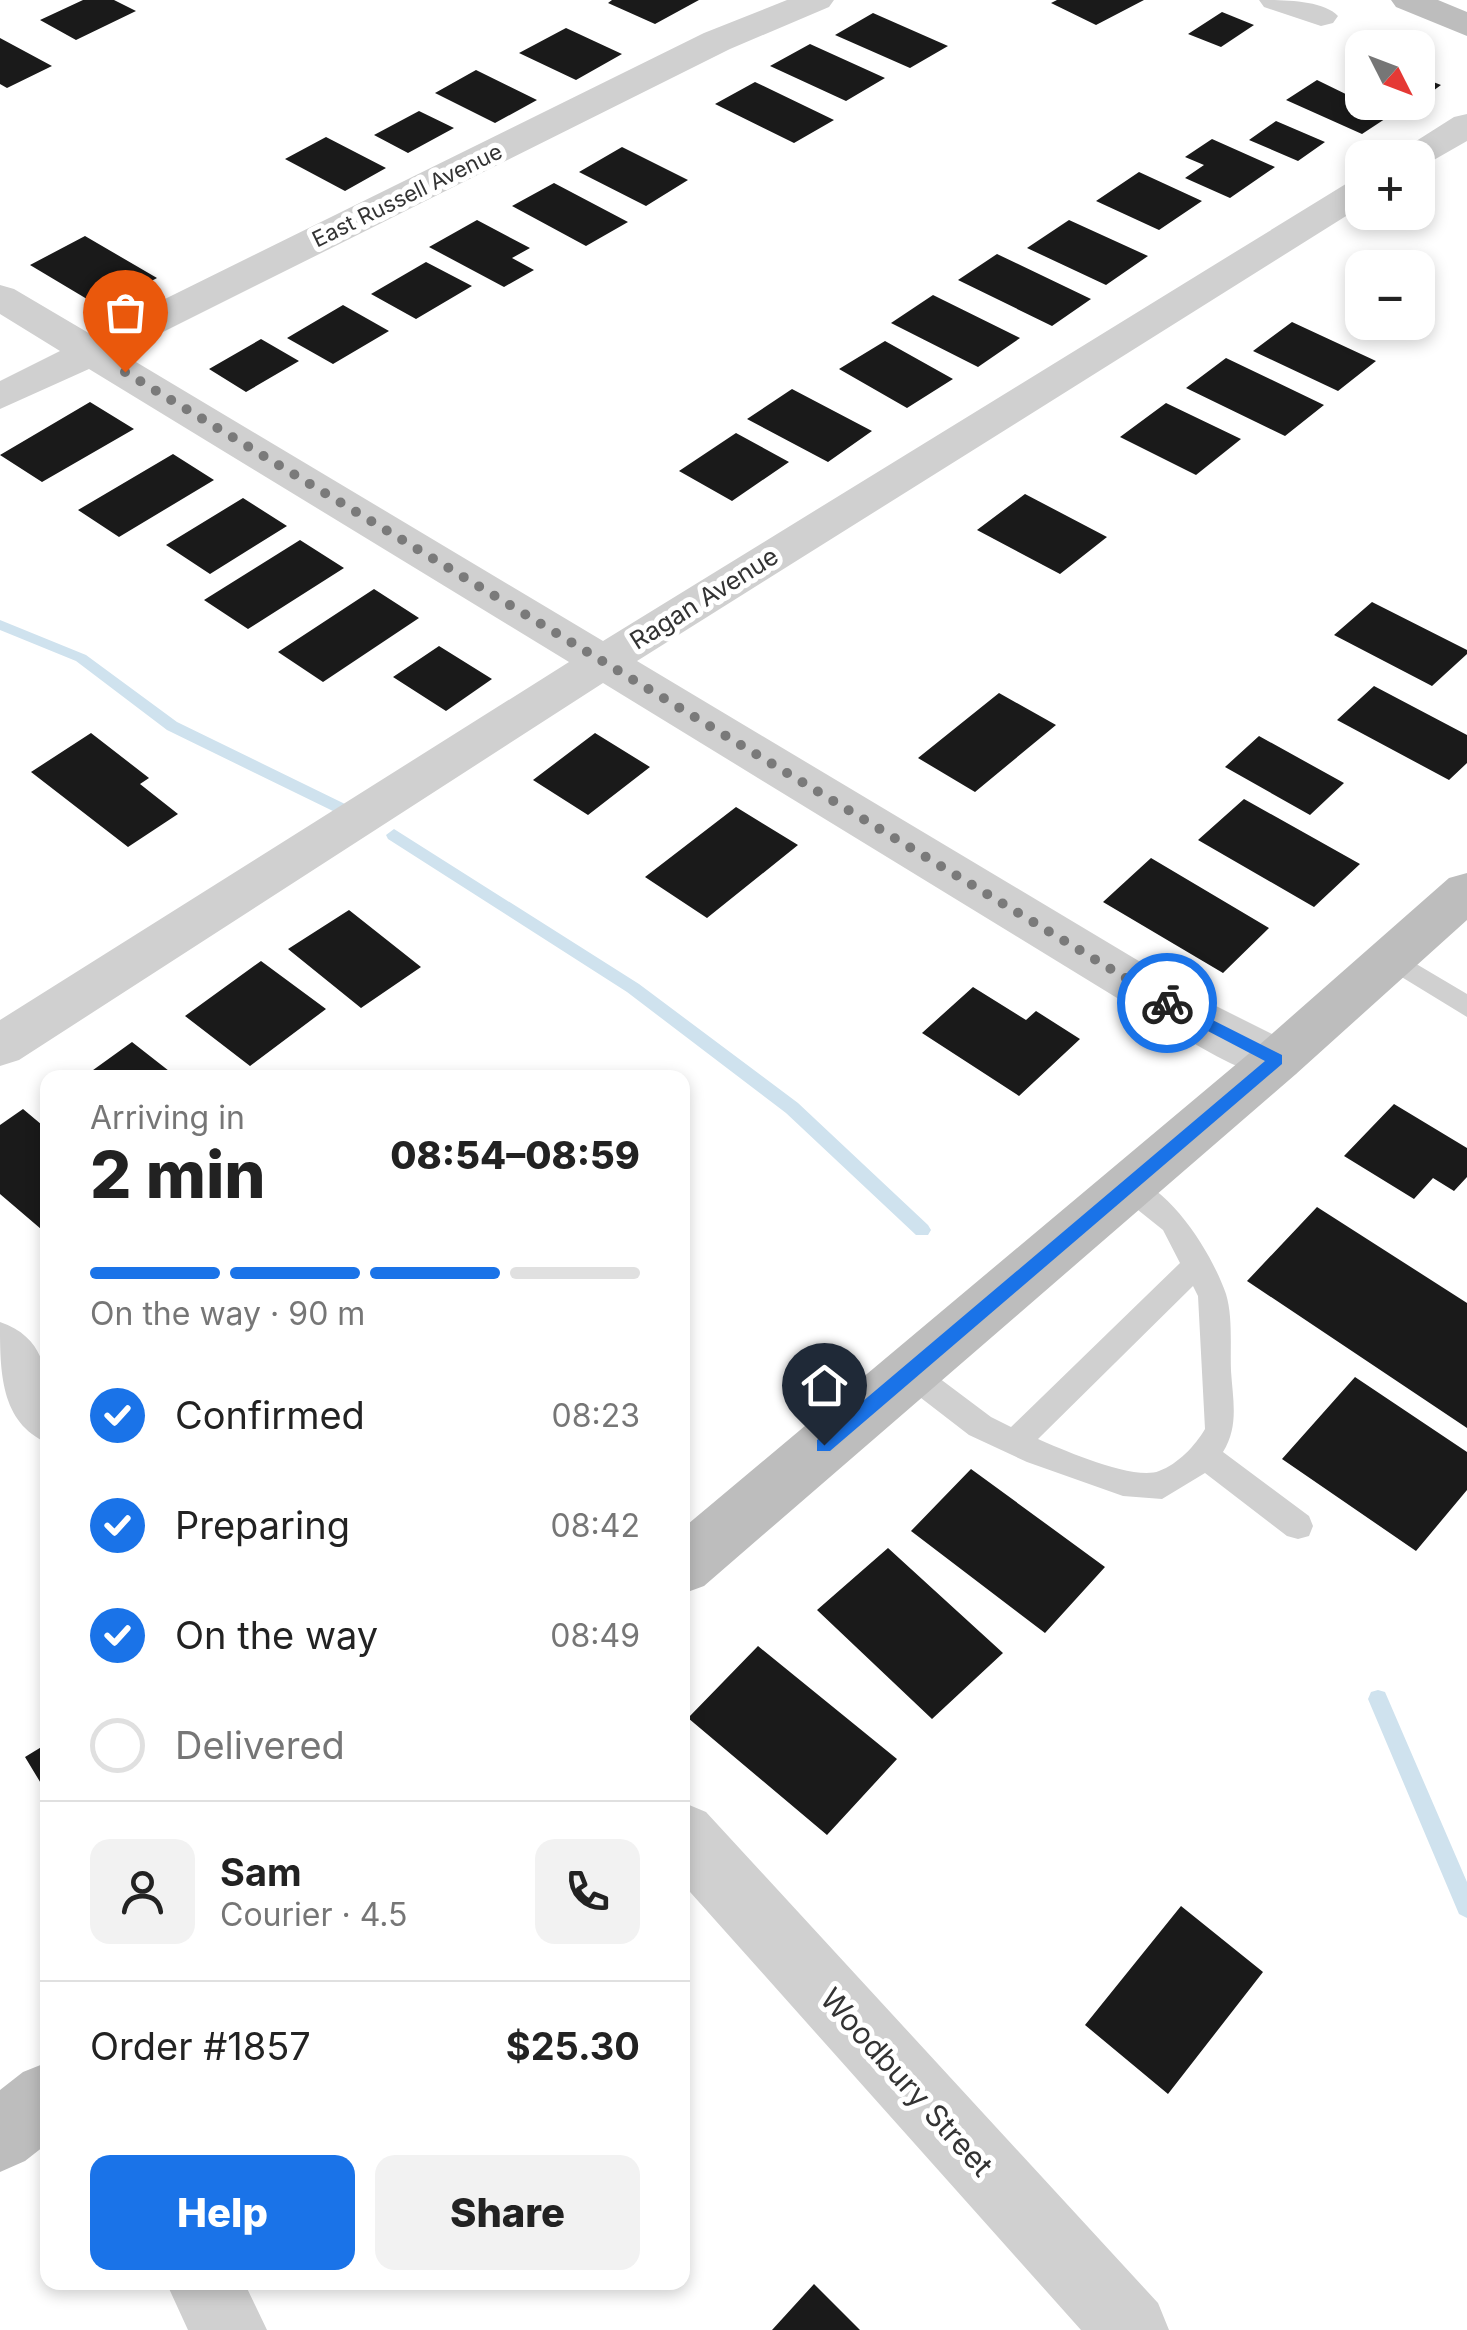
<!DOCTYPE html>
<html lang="en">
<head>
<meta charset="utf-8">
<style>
	:root { --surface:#fff; --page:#f2f2f2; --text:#222; --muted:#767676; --line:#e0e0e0; --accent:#1a73e8 }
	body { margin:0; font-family:Inter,sans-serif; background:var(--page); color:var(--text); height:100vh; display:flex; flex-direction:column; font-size:38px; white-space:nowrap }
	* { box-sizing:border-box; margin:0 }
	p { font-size:32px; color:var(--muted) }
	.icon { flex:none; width:55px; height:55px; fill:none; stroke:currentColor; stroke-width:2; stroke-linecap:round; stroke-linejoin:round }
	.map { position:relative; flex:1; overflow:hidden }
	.side { position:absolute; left:40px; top:1070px; width:650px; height:1220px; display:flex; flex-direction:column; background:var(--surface); border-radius:20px; box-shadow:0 5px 15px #0003 }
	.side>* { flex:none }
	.needle { width:65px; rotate:132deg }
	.tools { position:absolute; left:1345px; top:30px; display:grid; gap:20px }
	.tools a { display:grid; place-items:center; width:90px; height:90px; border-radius:20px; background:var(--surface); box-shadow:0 5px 15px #0003; font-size:50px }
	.pin { position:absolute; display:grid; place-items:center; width:85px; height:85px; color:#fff; margin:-102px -42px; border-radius:50% 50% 50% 0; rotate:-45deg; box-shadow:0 0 10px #0007 }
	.pin .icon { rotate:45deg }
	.courier { position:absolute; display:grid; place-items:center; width:100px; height:100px; margin:-50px; border:8px solid #1a73e8; border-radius:50%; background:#fff; color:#222; box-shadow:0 2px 12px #0007 }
	.headline em { font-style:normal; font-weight:800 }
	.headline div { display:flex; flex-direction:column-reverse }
	.headline { display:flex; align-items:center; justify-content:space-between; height:170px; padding:0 50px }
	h1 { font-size:65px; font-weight:800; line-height:75px }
	.bar { display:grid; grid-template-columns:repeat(4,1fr); gap:15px 10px; align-content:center; height:120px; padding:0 50px }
	.bar i { height:12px; border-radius:8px; background:var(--line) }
	.bar .on { background:var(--accent) }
	.bar p { grid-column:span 4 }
	.line { display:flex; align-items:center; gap:25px; padding:0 50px; border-top:2px solid var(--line) }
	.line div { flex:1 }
	.round { display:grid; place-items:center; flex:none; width:105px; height:105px; border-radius:20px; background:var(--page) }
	ol { padding:0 50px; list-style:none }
	li { display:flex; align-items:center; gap:30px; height:110px }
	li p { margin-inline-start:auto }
	li .icon { padding:10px; border-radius:50%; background:var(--accent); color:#fff; stroke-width:4 }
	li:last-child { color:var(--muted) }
	li i { width:55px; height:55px; border:5px solid var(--line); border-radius:50% }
	.cta { display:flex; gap:20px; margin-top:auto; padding:20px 50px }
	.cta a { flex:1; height:115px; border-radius:20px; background:var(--accent); color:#fff; font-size:40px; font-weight:800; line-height:115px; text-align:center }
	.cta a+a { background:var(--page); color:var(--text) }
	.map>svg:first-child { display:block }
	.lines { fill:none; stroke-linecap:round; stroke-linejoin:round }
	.stream { fill:#cfe2ee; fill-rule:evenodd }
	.building { fill:#1a1a1a }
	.lane { fill:#d0d0d0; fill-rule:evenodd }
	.street { fill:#d0d0d0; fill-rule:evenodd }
	.secondary { fill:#bdbdbd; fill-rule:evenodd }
	.route { fill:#1a73e8 }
	.done { stroke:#7a7a7a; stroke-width:10; stroke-dasharray:0 18 }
	.labels { text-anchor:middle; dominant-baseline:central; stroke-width:10; stroke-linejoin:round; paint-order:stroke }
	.far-street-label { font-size:22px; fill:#333; stroke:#fff }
	.street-label { font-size:25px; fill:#333; stroke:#fff }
	.near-street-label { font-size:30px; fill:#333; stroke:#fff }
</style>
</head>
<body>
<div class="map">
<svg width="1467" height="2330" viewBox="0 0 1467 2330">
	<rect width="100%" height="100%" fill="#fff"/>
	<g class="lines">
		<path class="stream" d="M 0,620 L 86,655 L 177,722 L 345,804 L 348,808 L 345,812 L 335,812 L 167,730 L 76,661 L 0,630 Z
			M 394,829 L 639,984 L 798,1103 L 928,1225 L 931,1230 L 928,1235 L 916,1235 L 786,1113 L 627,992 L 388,839 L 386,835 Z
			M 1378,1690 L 1385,1692 L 1467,1882 L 1467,1918 L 1459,1914 L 1368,1699 L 1371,1692 Z"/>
	</g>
	<path class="building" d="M 83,0 L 114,0 L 136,11 L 76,40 L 40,20 Z
		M 612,0 L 699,0 L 655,24 L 608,3 Z
		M 1057,0 L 1144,0 L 1096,25 L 1051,3 Z
		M 1222,12 L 1254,25 L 1221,47 L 1188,34 Z
		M 873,13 L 948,46 L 910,68 L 835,35 Z
		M 566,28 L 622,54 L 576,80 L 519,53 Z
		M 0,38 L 52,66 L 7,88 L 0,84 Z
		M 810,44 L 885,78 L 846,101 L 770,66 Z
		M 476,70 L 537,100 L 495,123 L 435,93 Z
		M 1418,76 L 1441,85 L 1418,102 Z
		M 1317,80 L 1362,102 L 1394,113 L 1362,134 L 1286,100 Z
		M 755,82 L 834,120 L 794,143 L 715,104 Z
		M 419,111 L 454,128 L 408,153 L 374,135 Z
		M 1276,121 L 1325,142 L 1298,161 L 1249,140 Z
		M 326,137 L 386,168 L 345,191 L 285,159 Z
		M 1212,139 L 1275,167 L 1230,198 L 1185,178 L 1204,165 L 1185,157 Z
		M 622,147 L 688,180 L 646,206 L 579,172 Z
		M 1139,172 L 1202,201 L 1159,230 L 1096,201 Z
		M 554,183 L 628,222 L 586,246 L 512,206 Z
		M 477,220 L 530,248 L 512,258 L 534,270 L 504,287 L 429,247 Z
		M 1069,220 L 1148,256 L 1106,285 L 1027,248 Z
		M 85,236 L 157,278 L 102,308 L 30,265 Z
		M 997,254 L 1091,299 L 1052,326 L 958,280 Z
		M 426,262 L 472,286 L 416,319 L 371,294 Z
		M 933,295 L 1020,338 L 978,367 L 891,323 Z
		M 343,305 L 389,331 L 333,364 L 287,338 Z
		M 1292,322 L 1376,361 L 1338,391 L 1253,351 Z
		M 261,339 L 299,361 L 246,392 L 209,369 Z
		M 885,341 L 953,379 L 907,408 L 839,369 Z
		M 1226,358 L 1324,405 L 1285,436 L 1186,388 Z
		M 792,389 L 872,431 L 828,462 L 747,419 Z
		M 90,402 L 134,429 L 42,482 L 0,455 Z
		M 1166,403 L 1241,439 L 1196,475 L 1120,437 Z
		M 736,433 L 789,462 L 732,501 L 679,471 Z
		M 173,454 L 214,480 L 119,537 L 78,510 Z
		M 1025,494 L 1107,537 L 1060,574 L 977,530 Z
		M 243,498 L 287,526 L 210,574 L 166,545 Z
		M 300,540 L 344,568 L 248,629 L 204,600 Z
		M 374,589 L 419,618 L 323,682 L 278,652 Z
		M 1372,602 L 1467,650 L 1467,654 L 1432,686 L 1334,635 Z
		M 439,646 L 492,679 L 446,711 L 393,677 Z
		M 1374,686 L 1467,735 L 1467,763 L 1449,780 L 1337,720 Z
		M 999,693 L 1056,725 L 975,792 L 918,758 Z
		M 91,733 L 149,778 L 140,784 L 178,814 L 128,847 L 31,772 Z
		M 595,733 L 650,767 L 588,815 L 533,780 Z
		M 1259,736 L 1344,783 L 1310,815 L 1225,767 Z
		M 1244,799 L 1360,864 L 1314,907 L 1198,840 Z
		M 736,807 L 798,845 L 707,918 L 645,877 Z
		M 1151,858 L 1269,928 L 1223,973 L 1103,902 Z
		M 349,910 L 421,967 L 361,1008 L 288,949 Z
		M 261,961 L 326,1009 L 250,1066 L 185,1016 Z
		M 973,987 L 1026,1020 L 1036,1011 L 1080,1039 L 1019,1096 L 922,1033 Z
		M 132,1042 L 178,1078 L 82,1078 Z
		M 1394,1104 L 1467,1148 L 1467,1177 L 1454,1191 L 1433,1178 L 1414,1199 L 1344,1156 Z
		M 23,1109 L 48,1130 L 48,1235 L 0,1194 L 0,1125 Z
		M 1317,1207 L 1467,1303 L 1467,1428 L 1247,1281 Z
		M 1355,1377 L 1467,1452 L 1467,1490 L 1416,1551 L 1282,1459 Z
		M 971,1469 L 1105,1567 L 1045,1633 L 911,1531 Z
		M 888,1548 L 1003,1653 L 932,1719 L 817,1610 Z
		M 758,1646 L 897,1759 L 827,1835 L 688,1718 Z
		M 48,1743 L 48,1795 L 25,1757 Z
		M 1181,1906 L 1263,1972 L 1168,2094 L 1085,2025 Z
		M 814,2284 L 860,2330 L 772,2330 Z"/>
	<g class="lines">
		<path class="lane" d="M 1391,949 L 1467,994 L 1467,1017 L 1382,965 L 1378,958 L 1382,951 Z
			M 1128,1175 C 1173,1190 1212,1254 1226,1294 C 1233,1317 1230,1347 1231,1371 C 1233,1401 1239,1426 1223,1452 L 1309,1516 L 1313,1526 L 1309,1536 L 1298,1539 L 1287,1536 L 1205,1473 L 1162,1499 L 1123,1496 L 1027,1462 L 969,1435 L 899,1381 L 894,1372 L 899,1363 L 909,1360 L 919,1363 L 991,1417 L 1011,1427 L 1180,1263 L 1163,1230 L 1118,1194 L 1114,1186 L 1118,1178 ZM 1193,1286 L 1198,1296 L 1205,1429 C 1195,1446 1178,1464 1159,1471 C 1134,1481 1063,1450 1038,1439 Z"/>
		<path class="street" d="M 787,0 L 834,0 L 829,7 L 730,49 L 121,353 L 603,641 L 1349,182 L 1362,179 L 1362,206 L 637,661 L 1204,1000 L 1296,1046 L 1304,1060 L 1296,1074 C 1255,1087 1203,1046 1166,1028 L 603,683 L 19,1060 L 0,1066 L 0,1020 L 569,662 L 89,369 L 0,409 L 0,381 L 60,351 L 0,314 L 0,285 L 14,289 L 92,335 L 704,33 Z
			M 1259,0 C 1283,0 1323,0 1338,16 L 1333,23 L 1321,26 L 1264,7 Z
			M 1467,114 L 1467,141 L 1418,169 L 1418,158 L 1397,158 L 1402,150 L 1454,117 Z
			M 0,1322 C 56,1341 48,1394 48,1443 C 0,1423 0,1371 0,1322 Z
			M 682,1802 L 706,1812 L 1158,2303 L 1169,2330 L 1081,2330 L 682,1883 Z
			M 166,2282 L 244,2282 L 267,2330 L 188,2330 Z"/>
		<path class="secondary" d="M 1391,0 L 1438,0 L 1467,12 L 1467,36 L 1396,7 Z
			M 1467,873 L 1467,920 L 1296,1074 L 704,1586 L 682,1594 L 682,1529 L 1258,1046 L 1449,878 Z
			M 48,2062 L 48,2143 L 25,2161 L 0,2172 L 0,2090 L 23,2072 Z"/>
	</g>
	<path class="route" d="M 1167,997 L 1282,1055 L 1282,1064 L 830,1451 L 817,1451 L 817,1440 L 1265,1061 L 1162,1007 L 1159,1003 Z"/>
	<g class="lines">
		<path class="done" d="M 125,372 L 1167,1003"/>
	</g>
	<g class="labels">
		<g class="far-street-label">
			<text transform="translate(407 195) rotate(-26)">East Russell Avenue</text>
		</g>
		<g class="street-label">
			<text transform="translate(704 598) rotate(-32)">Ragan Avenue</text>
		</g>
		<g class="near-street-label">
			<text transform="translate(907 2082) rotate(48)">Woodbury Street</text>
		</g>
	</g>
</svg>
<div class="tools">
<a><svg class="needle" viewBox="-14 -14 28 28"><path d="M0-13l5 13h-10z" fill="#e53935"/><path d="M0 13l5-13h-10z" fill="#767676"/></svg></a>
<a>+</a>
<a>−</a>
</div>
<div class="pin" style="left:125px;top:372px;background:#ea580c"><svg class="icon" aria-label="bag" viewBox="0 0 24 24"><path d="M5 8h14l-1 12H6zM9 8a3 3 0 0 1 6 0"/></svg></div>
<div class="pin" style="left:824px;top:1445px;background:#1f2937"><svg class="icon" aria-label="home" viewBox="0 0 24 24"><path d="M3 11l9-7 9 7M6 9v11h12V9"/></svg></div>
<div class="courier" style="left:1167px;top:1003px"><svg class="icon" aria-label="bike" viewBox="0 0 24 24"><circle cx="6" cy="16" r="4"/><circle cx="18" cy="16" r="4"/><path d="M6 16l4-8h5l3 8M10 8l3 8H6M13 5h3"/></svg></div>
<section class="side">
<div class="headline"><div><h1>2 min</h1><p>Arriving in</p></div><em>08:54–08:59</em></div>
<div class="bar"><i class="on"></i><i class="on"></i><i class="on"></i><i></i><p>On the way · 90 m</p></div>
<ol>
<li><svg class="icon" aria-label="check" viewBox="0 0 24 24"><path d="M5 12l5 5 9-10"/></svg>Confirmed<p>08:23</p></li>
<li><svg class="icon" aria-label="check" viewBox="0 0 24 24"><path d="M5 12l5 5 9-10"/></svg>Preparing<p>08:42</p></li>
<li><svg class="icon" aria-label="check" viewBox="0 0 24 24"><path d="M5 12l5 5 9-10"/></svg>On the way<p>08:49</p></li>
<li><i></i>Delivered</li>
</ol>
<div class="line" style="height:180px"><a class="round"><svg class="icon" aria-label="person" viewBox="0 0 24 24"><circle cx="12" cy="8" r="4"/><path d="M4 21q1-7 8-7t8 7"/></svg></a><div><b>Sam</b><p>Courier · 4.5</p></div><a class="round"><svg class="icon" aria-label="phone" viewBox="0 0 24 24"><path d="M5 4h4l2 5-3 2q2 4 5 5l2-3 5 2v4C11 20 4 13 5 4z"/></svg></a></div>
<div class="line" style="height:130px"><div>Order #1857</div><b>$25.30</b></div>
<div class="cta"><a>Help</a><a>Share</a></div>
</section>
</div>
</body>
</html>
